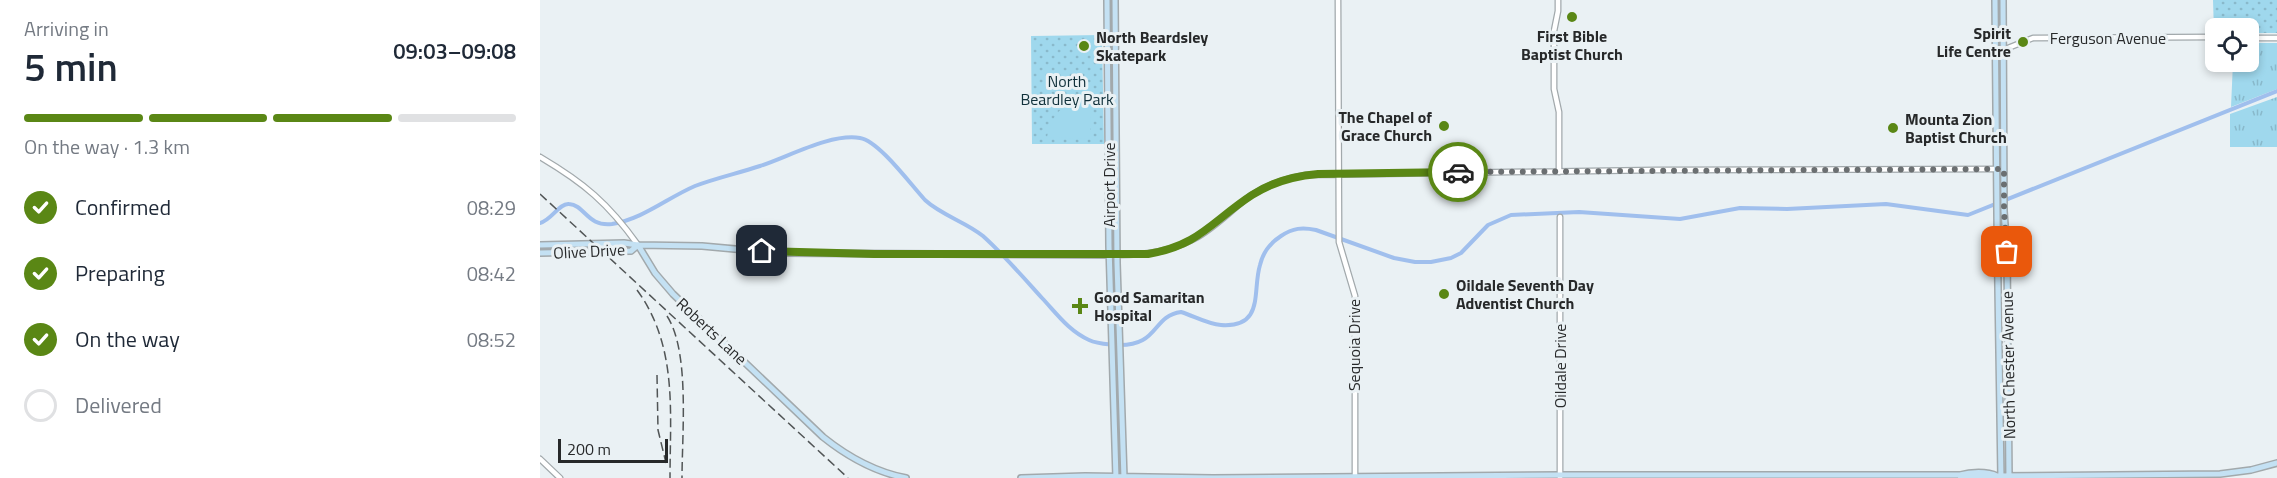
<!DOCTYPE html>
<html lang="en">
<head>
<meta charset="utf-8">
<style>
	:root { --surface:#fff; --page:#f6f6f7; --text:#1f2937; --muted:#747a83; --line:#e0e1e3; --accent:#5a8715 }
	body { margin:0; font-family:"Titillium Web",sans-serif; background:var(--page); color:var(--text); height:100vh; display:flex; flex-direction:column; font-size:22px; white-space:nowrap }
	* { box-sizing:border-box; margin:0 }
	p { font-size:20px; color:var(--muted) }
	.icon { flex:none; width:33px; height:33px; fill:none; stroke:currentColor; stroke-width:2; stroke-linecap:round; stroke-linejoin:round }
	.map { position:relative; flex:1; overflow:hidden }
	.sheet { display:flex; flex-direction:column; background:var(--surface); width:540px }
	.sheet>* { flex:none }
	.controls { position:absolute; left:1665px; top:18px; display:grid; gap:12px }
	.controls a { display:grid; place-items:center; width:54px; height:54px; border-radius:9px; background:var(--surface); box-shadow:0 3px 9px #0003; font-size:30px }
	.scale { position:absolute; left:18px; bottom:15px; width:110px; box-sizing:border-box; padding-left:6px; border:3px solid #27292a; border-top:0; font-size:16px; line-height:21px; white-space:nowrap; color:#27292a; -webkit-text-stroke:4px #eaf1f4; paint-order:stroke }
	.pin { position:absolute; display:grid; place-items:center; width:51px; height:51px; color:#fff; margin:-26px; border-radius:12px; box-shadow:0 3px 9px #0006 }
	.courier { position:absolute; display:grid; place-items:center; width:60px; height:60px; margin:-30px; border:4px solid #5a8715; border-radius:50%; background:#fff; color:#222; box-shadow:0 2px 8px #0007 }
	.summary em { font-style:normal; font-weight:600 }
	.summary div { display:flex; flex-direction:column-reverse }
	.summary { display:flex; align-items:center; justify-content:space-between; height:102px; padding:0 24px }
	h1 { font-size:39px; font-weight:600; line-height:45px }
	.bar { display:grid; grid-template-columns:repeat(4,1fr); gap:9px 6px; align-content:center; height:72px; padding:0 24px }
	.bar i { height:8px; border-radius:4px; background:var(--line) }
	.bar .selected { background:var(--accent) }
	.bar p { grid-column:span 4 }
	ol { padding:0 24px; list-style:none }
	li { display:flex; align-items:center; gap:18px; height:66px }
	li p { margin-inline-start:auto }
	li .icon { padding:6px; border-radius:50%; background:var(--accent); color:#fff; stroke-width:4 }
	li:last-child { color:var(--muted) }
	li i { width:33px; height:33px; border:3px solid var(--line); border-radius:50% }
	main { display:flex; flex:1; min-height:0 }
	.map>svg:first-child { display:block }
	.grass { fill:url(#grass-tufts) }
	.park { fill:url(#park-dots) }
	.garden { fill:#9fd8ed }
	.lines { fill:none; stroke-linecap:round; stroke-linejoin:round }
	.canal { stroke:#a0bfed; stroke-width:4 }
	.tertiary-casing { stroke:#a2a9ac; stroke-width:7 }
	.secondary-casing { stroke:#a2a9ac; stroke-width:8 }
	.tertiary { stroke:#fff; stroke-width:4.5 }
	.secondary { stroke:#c4e1f3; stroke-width:5 }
	.rail { stroke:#515556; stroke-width:1.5; stroke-dasharray:9 4.5; stroke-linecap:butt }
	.done { stroke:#6b6f71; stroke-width:6; stroke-dasharray:0 10.8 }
	.route { stroke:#5a8715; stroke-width:8 }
	.poi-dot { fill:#5a8715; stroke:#eaf1f4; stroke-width:2 }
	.labels { text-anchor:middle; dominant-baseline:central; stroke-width:6; stroke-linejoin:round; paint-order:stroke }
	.poi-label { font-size:16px; font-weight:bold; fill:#27292a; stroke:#eaf1f4; text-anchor:start }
	.street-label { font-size:16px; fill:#27292a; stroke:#eaf1f4 }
	.park-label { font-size:16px; fill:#11313b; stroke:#eaf1f4 }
</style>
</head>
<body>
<main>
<section class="sheet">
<div class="summary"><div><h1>5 min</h1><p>Arriving in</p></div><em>09:03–09:08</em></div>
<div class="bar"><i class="selected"></i><i class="selected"></i><i class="selected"></i><i></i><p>On the way · 1.3 km</p></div>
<ol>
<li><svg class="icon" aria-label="check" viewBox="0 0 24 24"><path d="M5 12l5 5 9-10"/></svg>Confirmed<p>08:29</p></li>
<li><svg class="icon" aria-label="check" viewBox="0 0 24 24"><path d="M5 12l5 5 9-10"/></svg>Preparing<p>08:42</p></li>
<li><svg class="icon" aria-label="check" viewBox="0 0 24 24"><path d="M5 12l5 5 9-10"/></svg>On the way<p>08:52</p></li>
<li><i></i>Delivered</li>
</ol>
</section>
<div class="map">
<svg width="1737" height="478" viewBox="0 0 1737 478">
	<defs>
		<pattern id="grass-tufts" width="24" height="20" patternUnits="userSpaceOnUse" patternTransform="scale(1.5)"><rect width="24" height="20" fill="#9fd8ed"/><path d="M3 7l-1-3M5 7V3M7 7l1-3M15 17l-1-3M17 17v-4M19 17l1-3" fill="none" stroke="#89b9cb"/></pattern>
		<pattern id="park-dots" width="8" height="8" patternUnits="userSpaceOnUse" patternTransform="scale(1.5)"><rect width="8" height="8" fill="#9fd8ed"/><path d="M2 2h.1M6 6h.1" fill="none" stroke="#89b9cb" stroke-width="1.8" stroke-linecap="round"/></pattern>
	</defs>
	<rect width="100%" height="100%" fill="#eaf1f4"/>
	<path class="grass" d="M 1709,43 L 1737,43 L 1737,89 L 1691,107 L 1693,62 L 1708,62 Z
		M 1737,97 L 1737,147 L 1690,147 L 1690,114 Z"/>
	<path class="park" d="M 1673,0 L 1737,0 L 1737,33 L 1709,33 L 1708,28 L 1676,28 L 1675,32 L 1674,32 Z
		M 562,35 L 564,144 L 492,144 L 491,36 Z"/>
	<path class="garden" d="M 552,96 L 550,135 L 545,139 L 507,137 C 512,112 526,100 552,96 Z"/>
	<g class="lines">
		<path class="canal" d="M 0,223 C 12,220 19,203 29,204 C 45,205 47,227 72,224 C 103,219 127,198 155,186 C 176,178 199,173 220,166 C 248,157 291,133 320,138 C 339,141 371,185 385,200 C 401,215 426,222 443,236 C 464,255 483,277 502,298 C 517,314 529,331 549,340 C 557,344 567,344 576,345 C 620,347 611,316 641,312 C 654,316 667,324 681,325 C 725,328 712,291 720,265 C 723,252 730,243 741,236 C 753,228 762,227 776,230 L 854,258 L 875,262 L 891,262 L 911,258 L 921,253 L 948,225 L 971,215 L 1039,212 L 1140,219 L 1200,208 L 1247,209 L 1346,204 L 1428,215 L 1737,91"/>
		<defs>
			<path id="tertiary" d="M 798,0 L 799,242 L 815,296 L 815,476
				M 1018,0 L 1018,11 L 1014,31 L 1014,89 L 1019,112 L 1019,172
				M 1708,38 L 1737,38
				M 1463,50 L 1493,38 L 1676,37
				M 0,157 C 44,183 68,203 98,245
				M 1020,217 L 1020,478
				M 577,255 C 604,255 630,252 654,239 C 675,228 691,210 710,196 C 727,185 746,178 766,175 L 1116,170 L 1459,169
				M 0,459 L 20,478"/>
			<path id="secondary" d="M 567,0 L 569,246 L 576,478
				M 575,0 L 577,263 L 584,478
				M 1455,0 C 1456,159 1458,319 1461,478
				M 1463,0 L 1464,211 L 1467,252 L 1469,478
				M 0,245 L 84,243 L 98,245 L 162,246 L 239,253 L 577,255
				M 98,245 L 115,273 L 133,294 L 283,437 C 308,457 335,472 366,478
				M 0,253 L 91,251 L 98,245
				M 1420,476 L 1452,478 L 1457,476
				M 481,478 L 545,476 L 673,478 L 1020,475 L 1420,475 C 1430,472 1447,471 1457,476 L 1680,474 L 1711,470 L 1737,463"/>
		</defs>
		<use href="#tertiary" class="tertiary-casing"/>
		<use href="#secondary" class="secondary-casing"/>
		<use href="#tertiary" class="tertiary"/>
		<use href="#secondary" class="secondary"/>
		<path class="rail" d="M 0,194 L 308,478
			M 97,290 C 138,346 130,413 130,478
			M 127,316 C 150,351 142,434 142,478
			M 117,375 L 118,430 L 126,463"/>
	</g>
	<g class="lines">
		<path class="done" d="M 918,172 L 1464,169 L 1464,211 L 1467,252"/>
		<path class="route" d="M 222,251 L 334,254 L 608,254 C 660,245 672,221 712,195 C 732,182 754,176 778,174 L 918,172"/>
	</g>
	<g class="poi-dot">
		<circle cx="1032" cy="17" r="6"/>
		<circle cx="1483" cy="42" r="6"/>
		<circle cx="544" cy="46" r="6"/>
		<circle cx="904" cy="126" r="6"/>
		<circle cx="1353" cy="128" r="6"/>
		<circle cx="904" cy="294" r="6"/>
		<path d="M537 297h6v6h6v6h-6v6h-6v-6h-6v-6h6z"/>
	</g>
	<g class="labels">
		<g class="poi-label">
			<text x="1471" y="33" text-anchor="end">Spirit<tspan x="1471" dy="18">Life Centre</tspan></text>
			<text x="1032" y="36" text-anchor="middle">First Bible<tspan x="1032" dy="18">Baptist Church</tspan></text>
			<text x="556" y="37">North Beardsley<tspan x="556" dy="18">Skatepark</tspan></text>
			<text x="892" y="117" text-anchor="end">The Chapel of<tspan x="892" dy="18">Grace Church</tspan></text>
			<text x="1365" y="119">Mounta Zion<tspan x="1365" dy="18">Baptist Church</tspan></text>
			<text x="916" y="285">Oildale Seventh Day<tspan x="916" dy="18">Adventist Church</tspan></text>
			<text x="554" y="297">Good Samaritan<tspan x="554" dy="18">Hospital</tspan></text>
		</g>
		<g class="street-label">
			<text x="1568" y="38">Ferguson Avenue</text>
			<text transform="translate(569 185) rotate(-90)">Airport Drive</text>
			<text transform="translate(49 251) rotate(-3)">Olive Drive</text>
			<text transform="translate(172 331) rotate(43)">Roberts Lane</text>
			<text transform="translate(814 345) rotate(-90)">Sequoia Drive</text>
			<text transform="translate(1468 365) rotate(-91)">North Chester Avenue</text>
			<text transform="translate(1020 366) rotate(-90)">Oildale Drive</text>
		</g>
		<g class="park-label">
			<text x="527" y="81">North<tspan x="527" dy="18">Beardley Park</tspan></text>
		</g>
	</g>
</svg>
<div class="controls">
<a><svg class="icon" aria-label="locate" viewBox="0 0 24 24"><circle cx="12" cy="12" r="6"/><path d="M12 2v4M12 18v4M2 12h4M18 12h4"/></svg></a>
</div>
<div class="scale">200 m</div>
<div class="pin" style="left:1467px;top:252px;background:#ea580c"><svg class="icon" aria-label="bag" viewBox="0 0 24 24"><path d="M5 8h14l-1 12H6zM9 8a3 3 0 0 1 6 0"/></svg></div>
<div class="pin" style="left:222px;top:251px;background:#1f2937"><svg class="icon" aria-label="home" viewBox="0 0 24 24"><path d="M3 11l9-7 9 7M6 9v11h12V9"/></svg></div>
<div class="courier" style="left:918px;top:172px"><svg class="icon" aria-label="car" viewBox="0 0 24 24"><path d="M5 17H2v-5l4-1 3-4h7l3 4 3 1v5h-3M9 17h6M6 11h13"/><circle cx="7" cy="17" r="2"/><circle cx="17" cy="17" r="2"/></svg></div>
</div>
</main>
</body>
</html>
